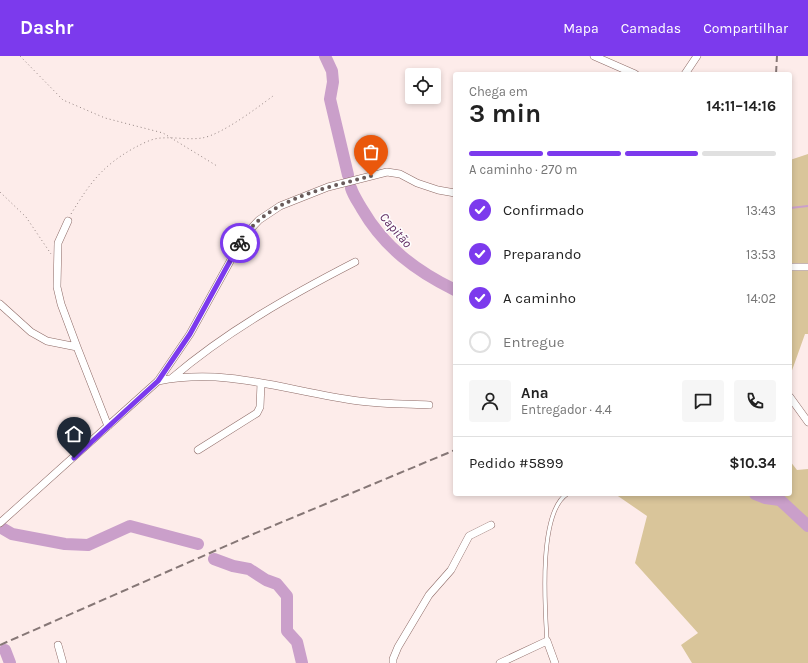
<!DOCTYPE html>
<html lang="pt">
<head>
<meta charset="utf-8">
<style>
	:root { --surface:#fff; --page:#f6f6f6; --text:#222; --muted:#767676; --line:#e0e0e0; --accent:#7c3aed }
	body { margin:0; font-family:Karla,sans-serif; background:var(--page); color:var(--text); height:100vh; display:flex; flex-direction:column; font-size:15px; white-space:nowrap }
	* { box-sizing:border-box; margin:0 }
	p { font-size:13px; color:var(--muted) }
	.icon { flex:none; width:22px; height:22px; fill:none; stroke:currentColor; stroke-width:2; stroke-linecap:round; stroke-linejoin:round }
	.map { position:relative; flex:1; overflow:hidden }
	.sheet { position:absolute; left:453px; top:16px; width:339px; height:424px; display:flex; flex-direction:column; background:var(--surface); border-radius:4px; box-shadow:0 2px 6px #0003 }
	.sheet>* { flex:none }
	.tools { position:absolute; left:405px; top:12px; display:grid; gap:8px }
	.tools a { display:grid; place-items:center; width:36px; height:36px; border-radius:4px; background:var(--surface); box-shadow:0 2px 6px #0003; font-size:20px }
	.pin { position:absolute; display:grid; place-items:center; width:34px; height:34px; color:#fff; margin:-41px -17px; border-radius:50% 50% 50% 0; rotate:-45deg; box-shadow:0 0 4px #0007 }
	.pin .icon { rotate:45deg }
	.courier { position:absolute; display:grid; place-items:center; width:40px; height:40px; margin:-20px; border:3px solid #7c3aed; border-radius:50%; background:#fff; color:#222; box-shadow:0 1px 5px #0007 }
	.overview em { font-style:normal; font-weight:700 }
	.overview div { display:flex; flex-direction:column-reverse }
	.overview { display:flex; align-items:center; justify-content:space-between; height:68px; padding:0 16px }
	h1 { font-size:26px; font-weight:700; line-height:30px }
	.bar { display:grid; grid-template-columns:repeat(4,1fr); gap:6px 4px; align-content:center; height:48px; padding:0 16px }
	.bar i { height:5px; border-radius:3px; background:var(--line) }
	.bar .selected { background:var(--accent) }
	.bar p { grid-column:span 4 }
	.line { display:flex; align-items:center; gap:10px; padding:0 16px; border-top:1px solid var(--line) }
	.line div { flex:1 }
	.round { display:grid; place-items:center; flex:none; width:42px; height:42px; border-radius:4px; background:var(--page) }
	ol { padding:0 16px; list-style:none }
	li { display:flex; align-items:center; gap:12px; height:44px }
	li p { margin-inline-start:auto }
	li .icon { padding:4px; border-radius:50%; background:var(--accent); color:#fff; stroke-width:4 }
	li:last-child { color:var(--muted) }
	li i { width:22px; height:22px; border:2px solid var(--line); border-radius:50% }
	header { display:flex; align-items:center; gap:24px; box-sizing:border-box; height:56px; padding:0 20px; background:var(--accent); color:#fff }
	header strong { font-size:19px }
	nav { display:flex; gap:22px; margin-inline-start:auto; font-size:14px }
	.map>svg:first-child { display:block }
	.green { fill:#d9c59a }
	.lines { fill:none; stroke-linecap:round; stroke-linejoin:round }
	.stream { stroke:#ca9fca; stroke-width:2 }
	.river { stroke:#ca9fca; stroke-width:12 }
	.service-casing { stroke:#8d6a66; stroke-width:4.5 }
	.minor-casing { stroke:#8d6a66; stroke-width:8 }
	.path { stroke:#938482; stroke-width:1; stroke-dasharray:1 3; stroke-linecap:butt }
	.service { stroke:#fff; stroke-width:3.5 }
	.minor { stroke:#fff; stroke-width:7 }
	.rail { stroke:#867776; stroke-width:2; stroke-dasharray:8 4; stroke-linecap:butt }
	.done { stroke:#695b5a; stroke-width:4; stroke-dasharray:0 7.2 }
	.route { stroke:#7c3aed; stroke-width:5 }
	.labels { text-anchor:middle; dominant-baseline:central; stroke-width:3; stroke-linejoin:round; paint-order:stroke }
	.water-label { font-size:13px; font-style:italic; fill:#622e64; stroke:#fefefe }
</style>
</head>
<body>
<header>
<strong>Dashr</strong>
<nav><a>Mapa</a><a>Camadas</a><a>Compartilhar</a></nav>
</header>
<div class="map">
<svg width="808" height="607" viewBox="0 0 808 607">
	<rect width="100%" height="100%" fill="#fdecea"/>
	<path class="green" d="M 808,98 L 808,278 L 805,278 L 790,320 L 790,104 Z
		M 790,405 L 797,414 L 808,413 L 808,607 L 692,607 L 681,589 L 698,577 L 635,507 L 647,460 L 615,438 L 790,438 Z"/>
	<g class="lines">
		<path class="stream" d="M 790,152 L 808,150"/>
		<path class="river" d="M 325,0 L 332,15 L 333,26 L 330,43 L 348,119
			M 351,132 C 353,139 358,146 362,153 C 384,191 416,215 455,234
			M 755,438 L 765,442 L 780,444 L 808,470
			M 0,471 L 12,478 L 65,488 L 88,489 L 130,470 L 198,488
			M 214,503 L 233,510 L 249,513 L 266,524 L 277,528 L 287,540 L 287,575 L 297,586 L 302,607
			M 5,594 L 10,607"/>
		<defs>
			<path id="service" d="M 547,585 C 545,552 538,457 567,438"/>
			<path id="minor" d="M 594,0 L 635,18
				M 685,18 L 697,0
				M 68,165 L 58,187 L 57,231 L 61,248 L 77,291 L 108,370
				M 790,211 L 808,211
				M 0,248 L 31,276 L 47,285 L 77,291
				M 172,322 C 227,275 291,239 355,206
				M 158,325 C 230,311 289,336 359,345 C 382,348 406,348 429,349
				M 790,341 L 808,366
				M 198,394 L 257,357 L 260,351 L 261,327
				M 0,467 L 158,325 L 190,278 L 244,180 L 259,164 L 280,150 L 328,131 L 387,116 L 400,118 L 417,127 L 438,134 L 455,137
				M 58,589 L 63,607
				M 393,607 L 393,603 L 398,591 L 429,539 L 451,514 L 469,480 L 491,469
				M 500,607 L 547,585 L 555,607"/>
		</defs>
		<use href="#service" class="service-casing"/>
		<use href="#minor" class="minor-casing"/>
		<path class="path" d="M 20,0 L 63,44 L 105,62 L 163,77 L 217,110
			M 0,136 L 26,161 L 51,198
			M 71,158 C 90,127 102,110 134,92 C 142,88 152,82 162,82 C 175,81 189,84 202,82 C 221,79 257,52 273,40"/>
		<use href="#service" class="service"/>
		<use href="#minor" class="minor"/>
		<path class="rail" d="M 776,18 L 777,0
			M 0,589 L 251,479 L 455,394"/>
	</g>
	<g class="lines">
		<path class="done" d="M 240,187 C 265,143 326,132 371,120"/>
		<path class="route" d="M 74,402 L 158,325 L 190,278 L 240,187"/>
	</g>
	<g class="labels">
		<g class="water-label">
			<text transform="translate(396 174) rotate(49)">Capitão</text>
		</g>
	</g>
</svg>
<div class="tools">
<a><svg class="icon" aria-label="locate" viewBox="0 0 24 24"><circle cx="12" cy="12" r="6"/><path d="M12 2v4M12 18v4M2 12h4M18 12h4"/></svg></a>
</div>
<div class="pin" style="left:371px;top:120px;background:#ea580c"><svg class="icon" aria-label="bag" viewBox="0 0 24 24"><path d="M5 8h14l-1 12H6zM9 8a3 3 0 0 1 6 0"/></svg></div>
<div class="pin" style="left:74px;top:402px;background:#1f2937"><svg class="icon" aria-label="home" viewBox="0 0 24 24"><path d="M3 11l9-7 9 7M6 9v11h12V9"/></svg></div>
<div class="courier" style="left:240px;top:187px"><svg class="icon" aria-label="bike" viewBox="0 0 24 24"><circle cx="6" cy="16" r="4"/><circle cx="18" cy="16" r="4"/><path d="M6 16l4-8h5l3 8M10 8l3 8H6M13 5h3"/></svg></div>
<section class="sheet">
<div class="overview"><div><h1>3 min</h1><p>Chega em</p></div><em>14:11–14:16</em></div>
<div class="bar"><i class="selected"></i><i class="selected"></i><i class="selected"></i><i></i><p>A caminho · 270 m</p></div>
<ol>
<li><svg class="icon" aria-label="check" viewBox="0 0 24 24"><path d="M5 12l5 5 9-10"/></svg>Confirmado<p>13:43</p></li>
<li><svg class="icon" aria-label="check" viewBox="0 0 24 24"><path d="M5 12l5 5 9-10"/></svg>Preparando<p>13:53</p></li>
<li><svg class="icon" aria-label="check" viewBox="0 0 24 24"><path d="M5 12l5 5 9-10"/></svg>A caminho<p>14:02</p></li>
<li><i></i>Entregue</li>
</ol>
<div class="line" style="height:72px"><a class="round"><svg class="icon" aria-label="person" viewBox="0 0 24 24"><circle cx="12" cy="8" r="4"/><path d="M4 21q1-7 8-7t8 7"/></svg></a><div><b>Ana</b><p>Entregador · 4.4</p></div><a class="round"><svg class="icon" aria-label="chat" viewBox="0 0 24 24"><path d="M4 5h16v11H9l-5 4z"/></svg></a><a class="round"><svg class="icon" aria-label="phone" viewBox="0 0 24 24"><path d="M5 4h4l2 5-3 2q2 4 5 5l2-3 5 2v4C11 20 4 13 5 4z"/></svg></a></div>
<div class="line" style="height:52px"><div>Pedido #5899</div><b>$10.34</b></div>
</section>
</div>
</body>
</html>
